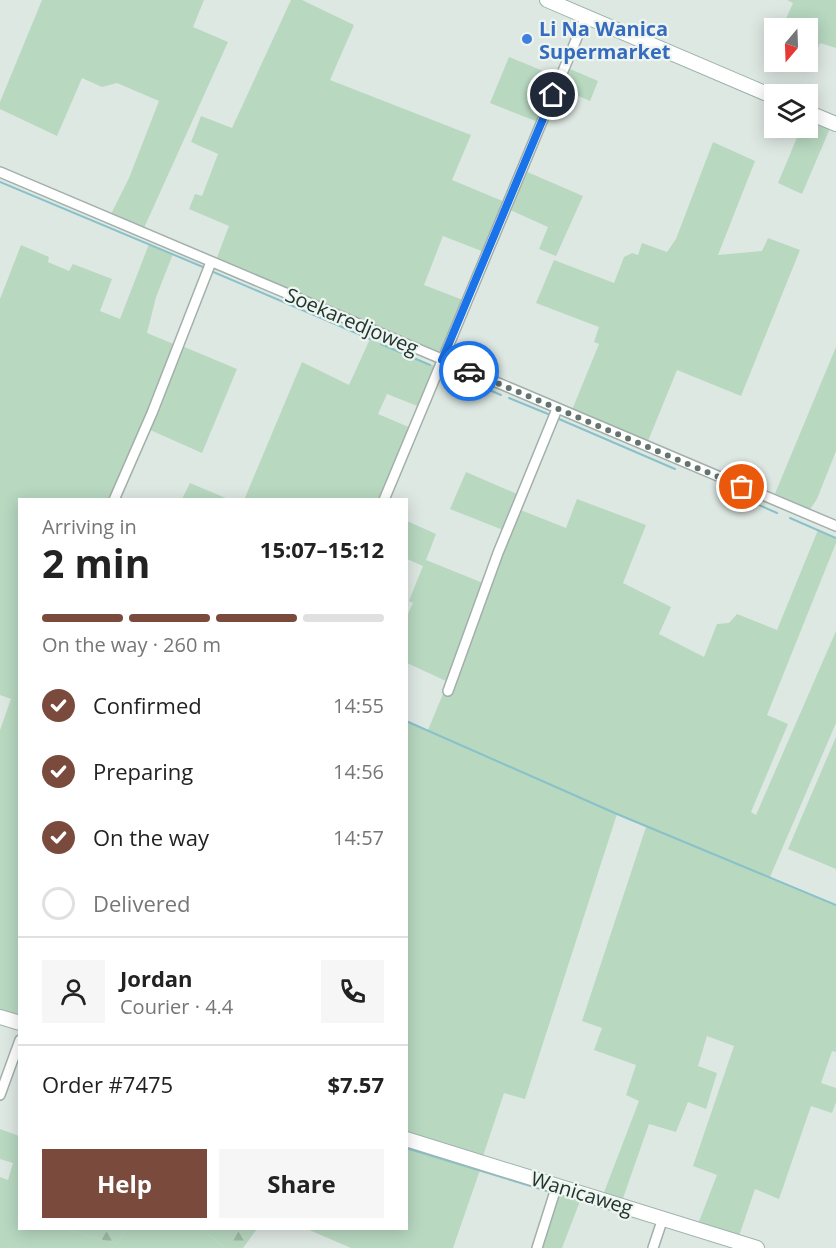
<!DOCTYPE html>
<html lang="en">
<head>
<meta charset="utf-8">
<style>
	:root { --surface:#fff; --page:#f6f6f6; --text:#222; --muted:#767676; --line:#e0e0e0; --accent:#7a4b3d }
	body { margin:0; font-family:"Open Sans",sans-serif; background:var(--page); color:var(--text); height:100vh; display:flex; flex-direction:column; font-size:22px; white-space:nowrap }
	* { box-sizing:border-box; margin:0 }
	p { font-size:20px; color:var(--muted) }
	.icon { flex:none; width:33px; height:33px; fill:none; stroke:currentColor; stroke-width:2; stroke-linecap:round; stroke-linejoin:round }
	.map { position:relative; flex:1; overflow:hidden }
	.drawer { position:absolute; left:18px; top:498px; width:390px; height:732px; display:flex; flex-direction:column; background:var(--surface); border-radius:0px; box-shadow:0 3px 15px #0003 }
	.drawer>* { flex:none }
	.needle { width:39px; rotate:199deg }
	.fabs { position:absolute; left:764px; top:18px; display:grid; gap:12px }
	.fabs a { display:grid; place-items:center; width:54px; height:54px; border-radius:0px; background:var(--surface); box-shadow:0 3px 15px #0003; font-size:30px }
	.pin { position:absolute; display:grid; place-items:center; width:51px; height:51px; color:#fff; margin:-26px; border:3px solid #fff; border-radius:50%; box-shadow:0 2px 6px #0007 }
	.courier { position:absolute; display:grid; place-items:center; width:60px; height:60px; margin:-30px; border:4px solid #1a73e8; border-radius:50%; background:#fff; color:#222; box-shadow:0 2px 8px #0007 }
	.overview em { font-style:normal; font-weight:700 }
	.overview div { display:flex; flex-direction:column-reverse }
	.overview { display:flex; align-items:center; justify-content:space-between; height:102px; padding:0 24px }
	h1 { font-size:39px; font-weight:700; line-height:45px }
	.bar { display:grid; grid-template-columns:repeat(4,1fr); gap:9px 6px; align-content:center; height:72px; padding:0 24px }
	.bar i { height:8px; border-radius:4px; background:var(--line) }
	.bar .selected { background:var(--accent) }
	.bar p { grid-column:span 4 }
	.line { display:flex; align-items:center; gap:15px; padding:0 24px; border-top:2px solid var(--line) }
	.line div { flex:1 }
	.round { display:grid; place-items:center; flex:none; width:63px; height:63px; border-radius:0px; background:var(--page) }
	ol { padding:0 24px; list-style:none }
	li { display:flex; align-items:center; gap:18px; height:66px }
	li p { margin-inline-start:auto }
	li .icon { padding:6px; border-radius:50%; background:var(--accent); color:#fff; stroke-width:4 }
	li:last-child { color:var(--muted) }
	li i { width:33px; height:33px; border:3px solid var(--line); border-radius:50% }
	.action { display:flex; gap:12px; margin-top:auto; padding:12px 24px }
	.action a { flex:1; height:69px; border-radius:0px; background:var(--accent); color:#fff; font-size:24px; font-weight:700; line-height:69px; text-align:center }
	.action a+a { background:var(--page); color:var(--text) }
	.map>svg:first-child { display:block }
	.green { fill:#b8d8c0 }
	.forest { fill:url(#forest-firs) }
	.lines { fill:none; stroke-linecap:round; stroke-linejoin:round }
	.stream { stroke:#89c1ca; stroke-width:2 }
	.street-casing { stroke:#a2afaa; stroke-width:12 }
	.secondary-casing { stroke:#9eb3ab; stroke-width:16 }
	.street { stroke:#fff; stroke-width:9 }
	.secondary { stroke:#fff; stroke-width:14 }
	.done { stroke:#63746f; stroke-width:6; stroke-dasharray:0 10.8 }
	.route { stroke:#1a73e8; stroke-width:8 }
	.shop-dot { fill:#3f7fe0; stroke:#eef5f1; stroke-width:2 }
	.labels { text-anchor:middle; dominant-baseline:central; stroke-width:4.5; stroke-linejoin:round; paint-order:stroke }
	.shop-label { font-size:20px; font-weight:bold; fill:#366cbe; stroke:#eef5f1; text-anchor:start }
	.street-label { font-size:20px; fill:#213630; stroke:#eef5f1 }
</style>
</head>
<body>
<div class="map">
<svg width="836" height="1248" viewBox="0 0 836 1248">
	<defs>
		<pattern id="forest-firs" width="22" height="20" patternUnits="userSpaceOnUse" patternTransform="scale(1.5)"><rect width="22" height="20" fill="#b8d8c0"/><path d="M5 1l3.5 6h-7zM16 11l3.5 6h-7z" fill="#9ebaa5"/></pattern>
	</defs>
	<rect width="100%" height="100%" fill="#dee8e3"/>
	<path class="green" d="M 42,0 L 204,0 L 193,27 L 228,42 L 144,228 L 111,214 L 129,178 L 159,101 L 117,83 L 102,87 L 82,78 L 57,136 L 0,109 L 0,102 Z
		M 291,0 L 302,0 L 354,25 L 330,80 L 471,135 L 452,180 L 505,202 L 484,252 L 443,236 L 424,285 L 463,300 L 442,350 L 434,352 L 216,260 L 229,226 L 189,209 L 195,194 L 202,196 L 218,154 L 191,142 L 201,116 L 232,128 Z
		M 787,0 L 836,0 L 836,48 L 820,43 L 811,64 L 805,62 L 807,62 L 807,28 L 782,28 L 793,3 Z
		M 509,57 L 558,77 L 538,122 L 490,103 Z
		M 568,68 L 598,81 L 590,101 L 560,88 Z
		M 814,119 L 831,126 L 802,194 L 778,183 L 801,128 L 809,131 Z
		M 713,142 L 755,161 L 718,255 L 762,251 L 768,238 L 800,250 L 741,396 L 677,370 L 648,441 L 572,410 L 599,344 L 594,342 L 599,327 L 536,303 L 554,260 L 614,283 L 624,257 L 632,253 L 638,255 L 642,243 L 667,252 L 676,239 Z
		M 525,171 L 583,196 L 556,256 L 539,249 L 548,227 L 508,209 Z
		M 149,244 L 173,254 L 156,297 L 147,333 L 176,345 L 149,411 L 110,499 L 20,500 L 19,1017 L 0,1012 L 0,730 L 11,699 L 0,695 L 0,299 L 21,245 L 49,257 L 48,262 L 69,271 L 73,264 L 112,279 L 100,311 L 120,319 Z
		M 370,339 L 437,367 L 420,407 L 387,394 L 378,414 L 411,428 L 380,499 L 244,500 L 302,362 L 349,385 Z
		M 182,346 L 237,369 L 202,453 L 148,429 Z
		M 836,347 L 836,451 L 817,499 L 809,511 L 774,496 Z
		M 466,472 L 517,494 L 503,530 L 450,509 Z
		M 190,483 L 228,499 L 182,499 Z
		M 577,499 L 646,525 L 623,583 L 671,607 L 659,634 L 704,657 L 717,624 L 729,623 L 737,614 L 777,630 L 818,530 L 836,538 L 836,543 L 767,715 L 788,724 L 751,812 L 756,815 L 836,631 L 836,723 L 770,877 L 836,905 L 836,1052 L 832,1051 L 821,1083 L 836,1088 L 836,1102 L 832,1113 L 811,1106 L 779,1199 L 755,1189 L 739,1236 L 698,1224 L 717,1175 L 693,1166 L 734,1046 L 707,1036 L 698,1066 L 717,1073 L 706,1109 L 688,1102 L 676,1132 L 649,1124 L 622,1201 L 603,1195 L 639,1101 L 626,1095 L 636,1065 L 594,1050 L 602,1028 L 582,1021 L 646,827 L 617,814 L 525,1099 L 504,1093 L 483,1156 L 407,1133 L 407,721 L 428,730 L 448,682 L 407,663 L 406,618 L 413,603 L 409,601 L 423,566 L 407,559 L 407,521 L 436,534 L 426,560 L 488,585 L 518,509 L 566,528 Z
		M 836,737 L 836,869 L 788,849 Z
		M 0,1129 L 19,1136 L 20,1228 L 64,1229 L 117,1244 L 126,1229 L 202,1229 L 225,1248 L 0,1248 L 0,1177 L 8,1180 L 13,1163 L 0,1159 Z
		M 407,1148 L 480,1170 L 453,1248 L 351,1248 L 307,1229 L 406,1228 Z
		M 558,1194 L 580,1201 L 562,1248 L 540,1248 Z"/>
	<path class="forest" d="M 64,1229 L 126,1228 L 126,1229 L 117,1244 Z
		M 202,1229 L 257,1229 L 243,1248 L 225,1248 Z"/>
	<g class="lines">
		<path class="stream" d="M 0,182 L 203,267
			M 211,271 L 370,339
			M 381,344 L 430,365
			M 445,371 L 501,395
			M 509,398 L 548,414
			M 559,419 L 675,469
			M 718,487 L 777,513
			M 790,518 L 836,538
			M 406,721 L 617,814 L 836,905
			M 406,1148 L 547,1191
			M 563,1195 L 645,1220"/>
		<defs>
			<path id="street" d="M 0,172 L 836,526
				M 114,500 L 152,413 L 211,262
				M 384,500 L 586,16
				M 448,691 L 498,553 L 557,409
				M 0,1095 L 20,1040
				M 537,1248 L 557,1185
				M 653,1248 L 663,1218"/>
			<path id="secondary" d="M 547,0 L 774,97
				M 807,112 L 836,124
				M 0,1017 L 20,1023
				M 406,1139 L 757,1248"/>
		</defs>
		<use href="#street" class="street-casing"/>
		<use href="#secondary" class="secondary-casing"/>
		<use href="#street" class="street"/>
		<use href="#secondary" class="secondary"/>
	</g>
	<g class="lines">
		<path class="done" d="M 469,371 L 742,487"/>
		<path class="route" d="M 469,371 L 442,360 L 553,95"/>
	</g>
	<circle class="shop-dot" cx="527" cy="39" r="6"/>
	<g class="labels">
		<g class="shop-label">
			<text x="539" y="28">Li Na Wanica<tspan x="539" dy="23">Supermarket</tspan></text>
		</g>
		<g class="street-label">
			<text transform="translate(352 321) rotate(23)">Soekaredjoweg</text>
			<text transform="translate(582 1193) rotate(17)">Wanicaweg</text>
		</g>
	</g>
</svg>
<div class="fabs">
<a><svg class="needle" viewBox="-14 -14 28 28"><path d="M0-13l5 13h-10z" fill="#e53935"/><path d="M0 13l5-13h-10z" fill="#767676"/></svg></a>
<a><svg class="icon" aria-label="layers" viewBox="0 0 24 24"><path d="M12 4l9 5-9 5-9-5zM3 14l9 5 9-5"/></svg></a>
</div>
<div class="pin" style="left:742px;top:487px;background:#ea580c"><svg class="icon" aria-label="bag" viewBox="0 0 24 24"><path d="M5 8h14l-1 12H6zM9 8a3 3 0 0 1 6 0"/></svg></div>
<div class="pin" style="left:553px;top:95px;background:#1f2937"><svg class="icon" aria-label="home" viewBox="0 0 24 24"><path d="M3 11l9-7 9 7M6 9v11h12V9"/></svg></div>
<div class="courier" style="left:469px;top:371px"><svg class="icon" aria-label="car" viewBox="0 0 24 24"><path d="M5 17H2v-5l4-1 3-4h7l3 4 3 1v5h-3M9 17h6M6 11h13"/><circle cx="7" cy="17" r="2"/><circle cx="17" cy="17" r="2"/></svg></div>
<section class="drawer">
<div class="overview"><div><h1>2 min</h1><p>Arriving in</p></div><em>15:07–15:12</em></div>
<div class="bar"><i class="selected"></i><i class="selected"></i><i class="selected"></i><i></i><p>On the way · 260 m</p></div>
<ol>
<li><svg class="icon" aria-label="check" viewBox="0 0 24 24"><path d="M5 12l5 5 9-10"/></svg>Confirmed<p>14:55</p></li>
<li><svg class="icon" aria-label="check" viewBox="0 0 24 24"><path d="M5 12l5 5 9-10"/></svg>Preparing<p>14:56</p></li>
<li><svg class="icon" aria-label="check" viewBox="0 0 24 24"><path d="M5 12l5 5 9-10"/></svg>On the way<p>14:57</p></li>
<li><i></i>Delivered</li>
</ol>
<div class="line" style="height:108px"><a class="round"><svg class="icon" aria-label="person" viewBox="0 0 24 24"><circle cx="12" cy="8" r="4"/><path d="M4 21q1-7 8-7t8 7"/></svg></a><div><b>Jordan</b><p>Courier · 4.4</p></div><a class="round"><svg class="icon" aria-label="phone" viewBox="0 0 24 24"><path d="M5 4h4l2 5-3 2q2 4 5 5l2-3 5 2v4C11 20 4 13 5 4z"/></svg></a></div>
<div class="line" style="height:78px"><div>Order #7475</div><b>$7.57</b></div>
<div class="action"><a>Help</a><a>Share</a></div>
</section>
</div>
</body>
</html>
